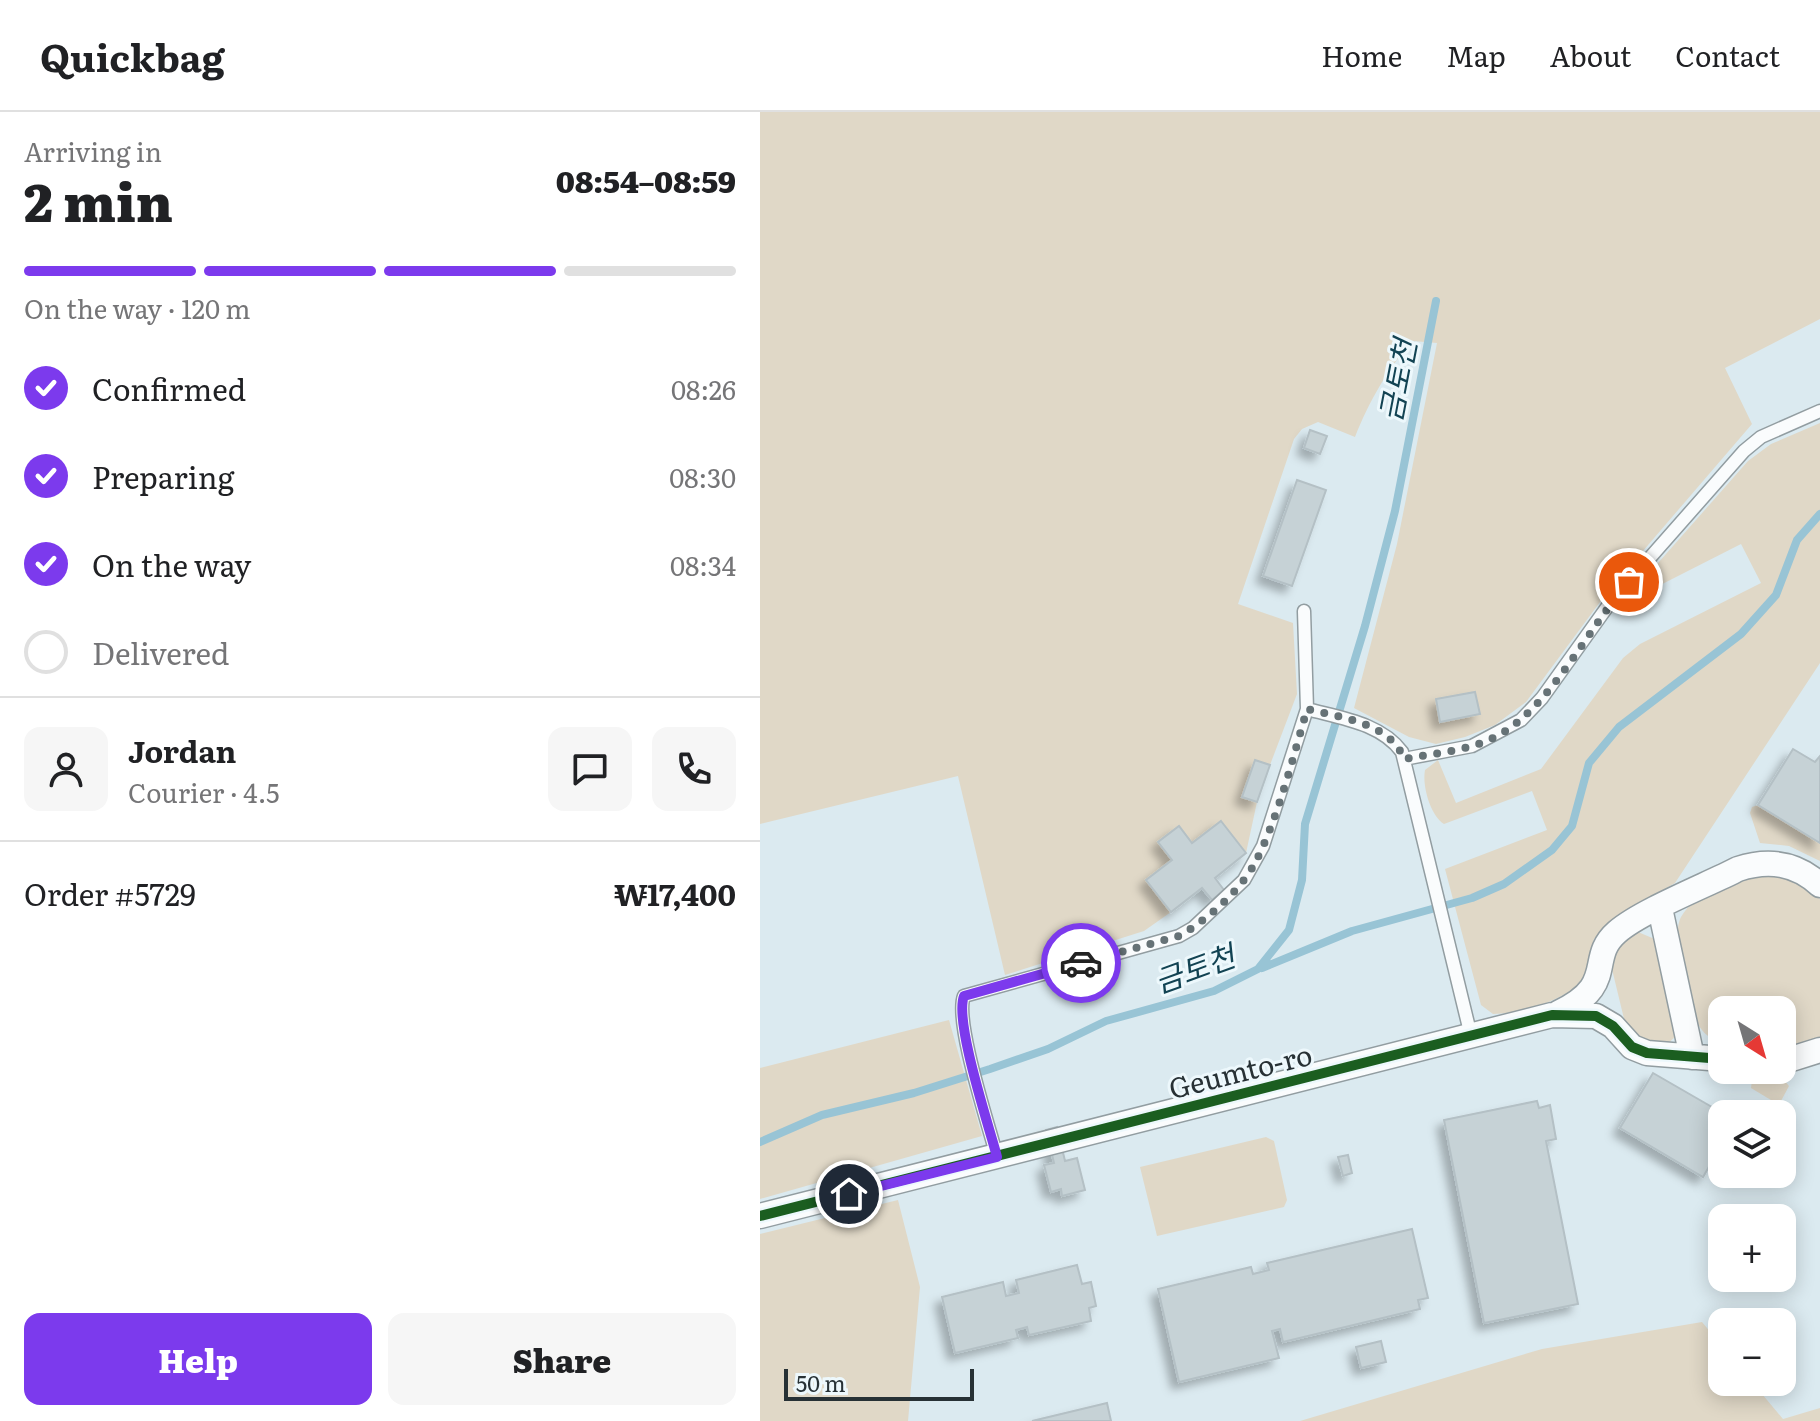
<!DOCTYPE html>
<html lang="en">
<head>
<meta charset="utf-8">
<style>
	:root { --surface:#fff; --page:#f6f6f6; --text:#202124; --muted:#757577; --line:#e0e0e0; --accent:#7c3aed }
	body { margin:0; font-family:Literata,"Noto Sans KR",serif; background:var(--page); color:var(--text); height:100vh; display:flex; flex-direction:column; font-size:30px; white-space:nowrap }
	* { box-sizing:border-box; margin:0 }
	p { font-size:26px; color:var(--muted) }
	.icon { flex:none; width:44px; height:44px; fill:none; stroke:currentColor; stroke-width:2; stroke-linecap:round; stroke-linejoin:round }
	.map { position:relative; flex:1; overflow:hidden }
	.panel { display:flex; flex-direction:column; background:var(--surface); width:760px }
	.panel>* { flex:none }
	.needle { width:52px; rotate:143deg }
	.buttons { position:absolute; left:948px; top:884px; display:grid; gap:16px }
	.buttons a { display:grid; place-items:center; width:88px; height:88px; border-radius:16px; background:var(--surface); box-shadow:0 4px 20px #0003; font-size:40px }
	.scale { position:absolute; left:24px; bottom:20px; width:190px; box-sizing:border-box; padding-left:8px; border:4px solid #273135; border-top:0; font-size:22px; line-height:28px; white-space:nowrap; color:#273135; -webkit-text-stroke:6px #edf8fc; paint-order:stroke }
	.pin { position:absolute; display:grid; place-items:center; width:68px; height:68px; color:#fff; margin:-34px; border:4px solid #fff; border-radius:50%; box-shadow:0 2px 8px #0007 }
	.courier { position:absolute; display:grid; place-items:center; width:80px; height:80px; margin:-40px; border:6px solid #7c3aed; border-radius:50%; background:#fff; color:#222; box-shadow:0 2px 10px #0007 }
	.summary em { font-style:normal; font-weight:800 }
	.summary div { display:flex; flex-direction:column-reverse }
	.summary { display:flex; align-items:center; justify-content:space-between; height:136px; padding:0 24px }
	h1 { font-size:52px; font-weight:800; line-height:60px }
	.bar { display:grid; grid-template-columns:repeat(4,1fr); gap:12px 8px; align-content:center; height:96px; padding:0 24px }
	.bar i { height:10px; border-radius:6px; background:var(--line) }
	.bar .selected { background:var(--accent) }
	.bar p { grid-column:span 4 }
	.line { display:flex; align-items:center; gap:20px; padding:0 24px; border-top:2px solid var(--line) }
	.line div { flex:1 }
	.round { display:grid; place-items:center; flex:none; width:84px; height:84px; border-radius:16px; background:var(--page) }
	ol { padding:0 24px; list-style:none }
	li { display:flex; align-items:center; gap:24px; height:88px }
	li p { margin-inline-start:auto }
	li .icon { padding:8px; border-radius:50%; background:var(--accent); color:#fff; stroke-width:4 }
	li:last-child { color:var(--muted) }
	li i { width:44px; height:44px; border:4px solid var(--line); border-radius:50% }
	.button { display:flex; gap:16px; margin-top:auto; padding:16px 24px }
	.button a { flex:1; height:92px; border-radius:16px; background:var(--accent); color:#fff; font-size:32px; font-weight:800; line-height:92px; text-align:center }
	.button a+a { background:var(--page); color:var(--text) }
	header { display:flex; align-items:center; gap:48px; box-sizing:border-box; height:112px; padding:0 40px; background:var(--surface); border-bottom:2px solid var(--line) }
	header strong { font-size:38px }
	nav { display:flex; gap:44px; margin-inline-start:auto; font-size:28px }
	main { display:flex; flex:1; min-height:0 }
	.map>svg:first-child { display:block }
	.green { fill:#e0d8c7 }
	.lines { fill:none; stroke-linecap:round; stroke-linejoin:round }
	.stream { stroke:#98c4d5; stroke-width:8 }
	.building { fill:#c6d2d6; stroke:#b4c0c5; stroke-width:2; filter:url(#shadow) }
	.lane-casing { stroke:#929da1; stroke-width:15 }
	.street-casing { stroke:#929da1; stroke-width:27 }
	.lane { stroke:#fafcfd; stroke-width:12 }
	.street { stroke:#fafcfd; stroke-width:24 }
	.cycleway-casing { stroke:#edf8fc; stroke-width:15 }
	.cycleway { stroke:#1b5e20; stroke-width:10 }
	.done { stroke:#667276; stroke-width:8; stroke-dasharray:0 14.4 }
	.route { stroke:#7c3aed; stroke-width:10 }
	.labels { text-anchor:middle; dominant-baseline:central; stroke-width:6; stroke-linejoin:round; paint-order:stroke }
	.street-label { font-size:28px; fill:#273135; stroke:#edf8fc }
	.water-label { font-size:30px; font-style:italic; fill:#124353; stroke:#edf8fc }
</style>
</head>
<body>
<header>
<strong>Quickbag</strong>
<nav><a>Home</a><a>Map</a><a>About</a><a>Contact</a></nav>
</header>
<main>
<section class="panel">
<div class="summary"><div><h1>2 min</h1><p>Arriving in</p></div><em>08:54–08:59</em></div>
<div class="bar"><i class="selected"></i><i class="selected"></i><i class="selected"></i><i></i><p>On the way · 120 m</p></div>
<ol>
<li><svg class="icon" aria-label="check" viewBox="0 0 24 24"><path d="M5 12l5 5 9-10"/></svg>Confirmed<p>08:26</p></li>
<li><svg class="icon" aria-label="check" viewBox="0 0 24 24"><path d="M5 12l5 5 9-10"/></svg>Preparing<p>08:30</p></li>
<li><svg class="icon" aria-label="check" viewBox="0 0 24 24"><path d="M5 12l5 5 9-10"/></svg>On the way<p>08:34</p></li>
<li><i></i>Delivered</li>
</ol>
<div class="line" style="height:144px"><a class="round"><svg class="icon" aria-label="person" viewBox="0 0 24 24"><circle cx="12" cy="8" r="4"/><path d="M4 21q1-7 8-7t8 7"/></svg></a><div><b>Jordan</b><p>Courier · 4.5</p></div><a class="round"><svg class="icon" aria-label="chat" viewBox="0 0 24 24"><path d="M4 5h16v11H9l-5 4z"/></svg></a><a class="round"><svg class="icon" aria-label="phone" viewBox="0 0 24 24"><path d="M5 4h4l2 5-3 2q2 4 5 5l2-3 5 2v4C11 20 4 13 5 4z"/></svg></a></div>
<div class="line" style="height:104px"><div>Order #5729</div><b>₩17,400</b></div>
<div class="button"><a>Help</a><a>Share</a></div>
</section>
<div class="map">
<svg width="1060" height="1309" viewBox="0 0 1060 1309">
	<defs>
		<filter id="shadow"><feDropShadow dx="-7" dy="7" stdDeviation="4" flood-color="#0004"/></filter>
	</defs>
	<rect width="100%" height="100%" fill="#dbeaf0"/>
	<path class="green" d="M 0,0 L 1060,0 L 1060,207 L 965,256 L 992,312 L 846,482 L 766,590 L 735,613 L 705,625 L 676,632 L 649,625 L 594,596 L 637,432 L 677,231 L 653,229 C 628,255 608,292 595,325 L 558,310 L 542,317 L 534,327 L 478,492 L 533,511 L 537,582 L 510,653 L 495,648 L 482,684 L 497,690 L 486,741 L 461,709 L 432,731 L 418,714 L 398,730 L 412,748 L 386,768 L 411,800 L 384,819 L 245,863 L 198,664 L 0,712 Z
		M 1060,311 L 1060,551 L 915,771 L 862,802 L 834,827 L 824,870 C 796,890 767,901 733,902 L 721,893 L 685,757 L 787,718 L 772,679 L 684,712 C 670,703 662,673 665,658 L 678,648 L 696,691 L 781,657 L 863,546 L 880,532 L 1001,471 L 981,432 L 861,493 L 988,349 L 1011,332 Z
		M 998,693 L 1060,731 L 1060,749 L 1029,734 L 1000,731 L 990,701 L 992,695 Z
		M 1000,761 L 1042,770 L 1060,787 L 1060,927 L 1022,939 L 1022,898 L 962,898 L 962,932 C 955,928 947,925 942,918 C 928,901 910,825 921,805 C 936,778 973,770 1000,761 Z
		M 878,820 L 897,828 L 916,924 L 905,934 L 885,933 L 866,915 L 851,853 L 856,835 Z
		M 189,908 L 222,1024 L 0,1087 L 0,956 Z
		M 992,968 L 1025,969 L 1029,974 L 1021,989 L 1016,991 L 991,976 Z
		M 506,1025 L 514,1029 L 527,1088 L 524,1095 L 397,1124 L 380,1055 Z
		M 138,1088 L 160,1175 L 148,1309 L 0,1309 L 0,1122 Z
		M 942,1210 L 962,1234 L 962,1270 L 992,1270 L 1023,1307 L 1060,1296 L 1060,1309 L 540,1309 L 782,1237 Z"/>
	<g class="lines">
		<path class="stream" d="M 502,856 L 592,819 L 712,786 L 744,772 L 792,738 L 812,714 L 829,651 L 859,615 L 981,522 L 1016,483 L 1037,428 L 1060,402
			M 0,1030 L 62,1003 L 154,981 L 230,957 L 288,937 L 346,909 L 454,879 L 498,857 L 529,818 L 542,768 L 545,712 L 605,514 L 635,399 L 676,189"/>
	</g>
	<path class="building" d="M 550,318 L 567,324 L 560,342 L 544,336 Z
		M 537,368 L 566,378 L 532,474 L 503,464 Z
		M 715,580 L 720,602 L 680,610 L 676,587 Z
		M 1033,637 L 1055,650 L 1060,644 L 1060,731 L 998,693 Z
		M 495,648 L 510,653 L 497,690 L 482,685 Z
		M 461,709 L 486,741 L 455,766 L 464,778 L 452,788 L 442,776 L 411,800 L 386,768 L 412,748 L 398,730 L 419,714 L 432,731 Z
		M 893,961 L 964,1002 L 962,1032 L 943,1065 L 860,1016 Z
		M 777,989 L 779,996 L 790,993 L 796,1027 L 786,1029 L 818,1192 L 724,1211 L 684,1008 Z
		M 297,1015 L 305,1049 L 317,1046 L 325,1078 L 302,1084 L 301,1077 L 291,1080 L 284,1053 L 294,1051 L 286,1018 Z
		M 588,1043 L 592,1061 L 583,1064 L 578,1045 Z
		M 652,1117 L 668,1186 L 658,1188 L 660,1197 L 523,1230 L 520,1217 L 512,1219 L 519,1246 L 419,1270 L 398,1177 L 491,1155 L 493,1162 L 509,1158 L 507,1151 Z
		M 317,1153 L 322,1172 L 331,1170 L 336,1194 L 329,1196 L 331,1209 L 269,1223 L 267,1215 L 256,1218 L 258,1226 L 195,1241 L 182,1185 L 243,1170 L 246,1184 L 259,1181 L 256,1168 Z
		M 621,1229 L 626,1250 L 601,1256 L 596,1235 Z
		M 347,1291 L 351,1309 L 272,1309 Z"/>
	<g class="lines">
		<defs>
			<path id="lane" d="M 547,597 C 580,606 621,611 642,640 L 711,924
				M 644,647 L 712,634 L 761,608 L 782,586 L 850,491 L 984,339 L 1001,325 L 1060,299
				M 237,1045 C 229,1014 194,909 204,884 L 419,824 L 433,816 L 484,768 L 503,734 L 547,597 L 544,499"/>
			<path id="street" d="M 900,796 L 932,945
				M 798,901 C 859,872 826,847 857,820 C 881,799 947,773 978,757 C 1009,747 1036,751 1060,773
				M 1022,950 L 1060,938
				M 0,1104 L 792,903 L 836,904 L 853,914 L 872,935 L 887,941 L 962,947"/>
		</defs>
		<use href="#lane" class="lane-casing"/>
		<use href="#street" class="street-casing"/>
		<use href="#lane" class="lane"/>
		<use href="#street" class="street"/>
		<defs>
			<path id="cycleway" d="M 0,1104 L 792,903 L 836,904 L 853,914 L 872,935 L 887,941 L 962,947"/>
		</defs>
		<use href="#cycleway" class="cycleway-casing"/>
		<use href="#cycleway" class="cycleway"/>
	</g>
	<g class="lines">
		<path class="done" d="M 321,851 L 419,824 C 446,809 480,779 495,751 C 517,709 534,643 547,597 C 579,605 631,611 644,647 C 676,641 710,639 739,623 C 793,592 827,517 869,470"/>
		<path class="route" d="M 89,1082 L 237,1045 C 229,1014 194,909 204,884 L 321,851"/>
	</g>
	<g class="labels">
		<g class="street-label">
			<text transform="translate(480 958) rotate(-14)">Geumto-ro</text>
		</g>
		<g class="water-label">
			<text transform="translate(636 268) rotate(-79)">금토천</text>
			<text transform="translate(434 855) rotate(-20)">금토천</text>
		</g>
	</g>
</svg>
<div class="buttons">
<a><svg class="needle" viewBox="-14 -14 28 28"><path d="M0-13l5 13h-10z" fill="#e53935"/><path d="M0 13l5-13h-10z" fill="#757577"/></svg></a>
<a><svg class="icon" aria-label="layers" viewBox="0 0 24 24"><path d="M12 4l9 5-9 5-9-5zM3 14l9 5 9-5"/></svg></a>
<a>+</a>
<a>−</a>
</div>
<div class="scale">50 m</div>
<div class="pin" style="left:869px;top:470px;background:#ea580c"><svg class="icon" aria-label="bag" viewBox="0 0 24 24"><path d="M5 8h14l-1 12H6zM9 8a3 3 0 0 1 6 0"/></svg></div>
<div class="pin" style="left:89px;top:1082px;background:#1f2937"><svg class="icon" aria-label="home" viewBox="0 0 24 24"><path d="M3 11l9-7 9 7M6 9v11h12V9"/></svg></div>
<div class="courier" style="left:321px;top:851px"><svg class="icon" aria-label="car" viewBox="0 0 24 24"><path d="M5 17H2v-5l4-1 3-4h7l3 4 3 1v5h-3M9 17h6M6 11h13"/><circle cx="7" cy="17" r="2"/><circle cx="17" cy="17" r="2"/></svg></div>
</div>
</main>
</body>
</html>
